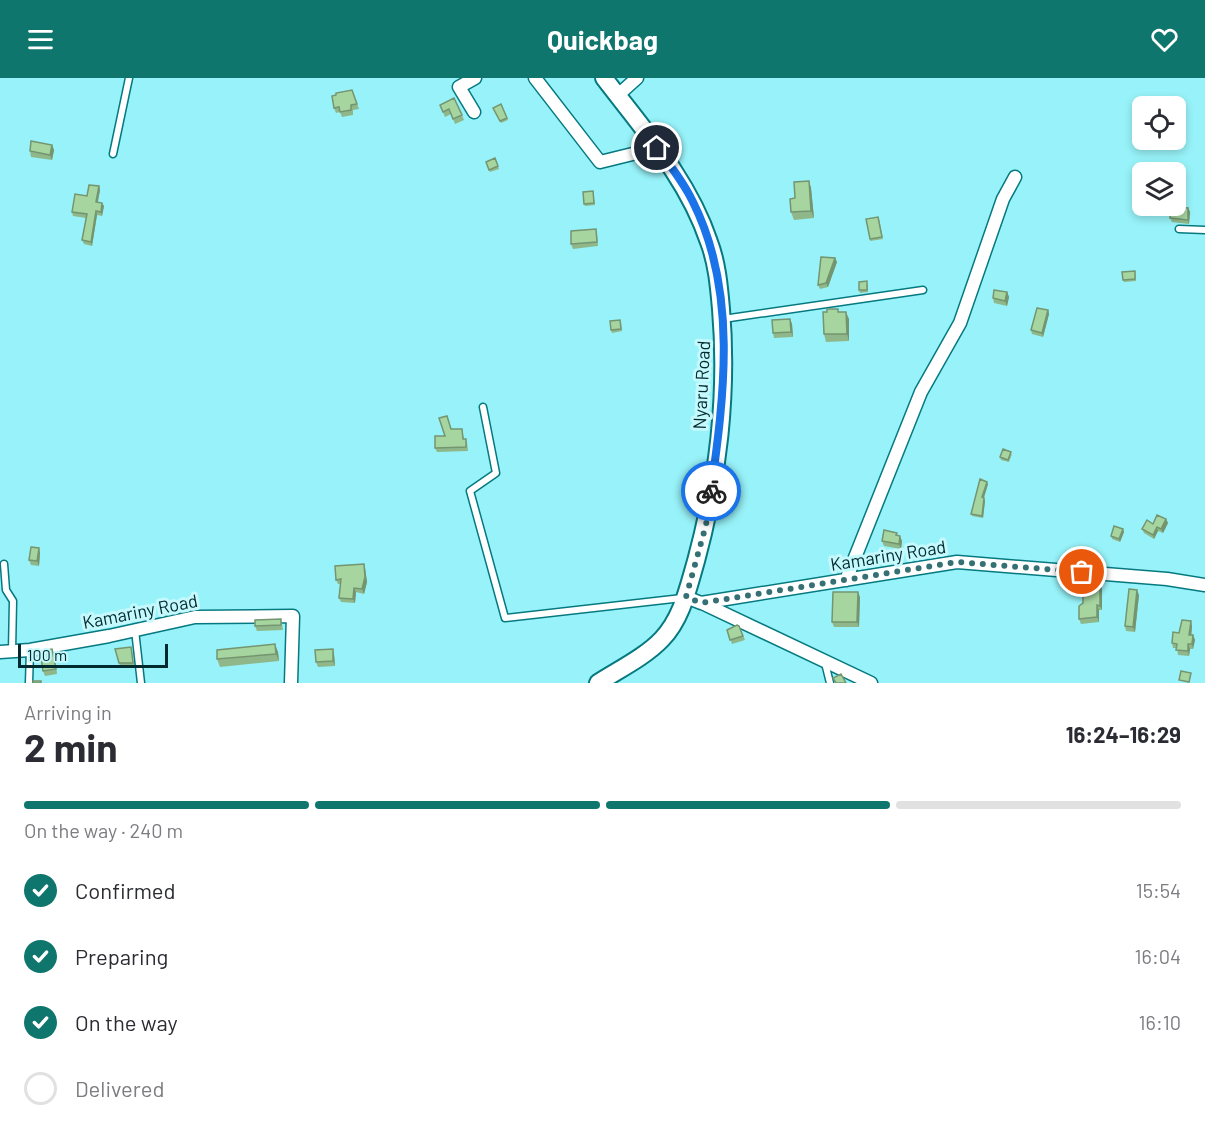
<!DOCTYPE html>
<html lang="en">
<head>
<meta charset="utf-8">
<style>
	:root { --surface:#fff; --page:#f2f2f3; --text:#2b2b33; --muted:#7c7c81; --line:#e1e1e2; --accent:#0f766e }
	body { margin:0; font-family:Barlow,sans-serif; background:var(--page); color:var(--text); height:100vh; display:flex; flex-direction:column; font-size:22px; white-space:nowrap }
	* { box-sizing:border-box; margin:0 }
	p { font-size:20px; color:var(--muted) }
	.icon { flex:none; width:33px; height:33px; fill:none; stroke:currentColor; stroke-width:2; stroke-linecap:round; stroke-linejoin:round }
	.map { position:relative; height:605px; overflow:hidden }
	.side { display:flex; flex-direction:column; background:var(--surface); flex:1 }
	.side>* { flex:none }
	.controls { position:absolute; left:1132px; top:18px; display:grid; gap:12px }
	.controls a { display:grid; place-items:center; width:54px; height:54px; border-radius:9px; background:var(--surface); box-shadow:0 3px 9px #0003; font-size:30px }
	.scale { position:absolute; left:18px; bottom:15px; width:150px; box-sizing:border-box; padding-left:6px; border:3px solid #002a2d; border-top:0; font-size:16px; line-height:21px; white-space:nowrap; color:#002a2d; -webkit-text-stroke:4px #c5f9fd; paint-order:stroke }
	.pin { position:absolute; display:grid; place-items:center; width:51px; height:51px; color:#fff; margin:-26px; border:3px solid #fff; border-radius:50%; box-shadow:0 2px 6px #0007 }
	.courier { position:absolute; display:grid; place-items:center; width:60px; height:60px; margin:-30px; border:4px solid #1a73e8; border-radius:50%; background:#fff; color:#222; box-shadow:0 2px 8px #0007 }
	.summary em { font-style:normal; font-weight:700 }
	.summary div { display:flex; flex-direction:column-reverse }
	.summary { display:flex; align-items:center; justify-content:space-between; height:102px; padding:0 24px }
	h1 { font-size:39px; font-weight:700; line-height:45px }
	.bar { display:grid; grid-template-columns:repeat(4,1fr); gap:9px 6px; align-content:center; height:72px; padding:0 24px }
	.bar i { height:8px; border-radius:4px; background:var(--line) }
	.bar .active { background:var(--accent) }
	.bar p { grid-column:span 4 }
	ol { padding:0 24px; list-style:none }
	li { display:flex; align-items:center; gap:18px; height:66px }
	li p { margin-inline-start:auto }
	li .icon { padding:6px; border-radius:50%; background:var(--accent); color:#fff; stroke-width:4 }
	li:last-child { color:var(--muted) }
	li i { width:33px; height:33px; border:3px solid var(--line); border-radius:50% }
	header { display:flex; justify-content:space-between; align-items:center; height:78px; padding:0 24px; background:var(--accent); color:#fff; font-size:27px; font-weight:700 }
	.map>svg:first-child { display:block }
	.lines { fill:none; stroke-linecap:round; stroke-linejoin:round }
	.lane-casing { stroke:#067980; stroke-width:9 }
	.street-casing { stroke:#067980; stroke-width:15 }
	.secondary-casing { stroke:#067980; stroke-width:20 }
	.lane { stroke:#fff; stroke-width:6 }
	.street { stroke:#fff; stroke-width:12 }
	.secondary { stroke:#fff; stroke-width:16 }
	.wall { fill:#8fb78a }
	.shaded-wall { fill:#749570 }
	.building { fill:#a6d5a0; stroke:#749570; stroke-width:1.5 }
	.done { stroke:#357074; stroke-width:6; stroke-dasharray:0 10.8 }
	.route { stroke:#1a73e8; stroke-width:8 }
	.labels { text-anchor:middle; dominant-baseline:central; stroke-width:6; stroke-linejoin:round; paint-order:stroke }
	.street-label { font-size:18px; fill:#002a2d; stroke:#c5f9fd }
</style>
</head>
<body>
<header><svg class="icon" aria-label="menu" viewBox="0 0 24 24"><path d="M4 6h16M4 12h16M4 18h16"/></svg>Quickbag<svg class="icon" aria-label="heart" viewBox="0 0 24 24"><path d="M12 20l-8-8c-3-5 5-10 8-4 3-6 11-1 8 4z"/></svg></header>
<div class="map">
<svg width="1205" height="605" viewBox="0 0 1205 605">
	<rect width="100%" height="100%" fill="#97f3f9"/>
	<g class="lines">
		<defs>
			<path id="lane" d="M 113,76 L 129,0
				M 1179,151 L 1205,152
				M 723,241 L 923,212
				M 483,329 L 496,395 L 470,413 L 505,540 L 682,520
				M 4,486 L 6,512 L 13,523 L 12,573
				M 135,552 L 141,605
				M 825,585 L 830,605
				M 29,605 L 30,572"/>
			<path id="street" d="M 535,0 L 600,84 L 657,70
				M 617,18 L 637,0
				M 474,34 L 459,9 L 475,0
				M 846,502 L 921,314 L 960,245 L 1003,121 L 1015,99
				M 686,519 L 701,525 L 957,484 L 1167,501 L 1205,507
				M 702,525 L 871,605
				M 0,574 L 30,572 L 109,558 L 195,539 L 293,538 L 291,605"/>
			<path id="secondary" d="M 598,605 C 618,592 645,579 662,561 C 682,540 688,510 696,483 C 718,402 728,314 721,231 C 719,208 717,185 709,164 C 688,101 643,51 604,0"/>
		</defs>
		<use href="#lane" class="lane-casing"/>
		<use href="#street" class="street-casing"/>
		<use href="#secondary" class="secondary-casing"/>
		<use href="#lane" class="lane"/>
		<use href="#street" class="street"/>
		<use href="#secondary" class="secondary"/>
	</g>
	<path class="wall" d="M 352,12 L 359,31 L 353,32 L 353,37 L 342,39 L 340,34 L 336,35 L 334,30 Z
		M 501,26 L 508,42 L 501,45 L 493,30 Z
		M 440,27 L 462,37 L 464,42 L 455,46 L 451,36 L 445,39 Z
		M 52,67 L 54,72 L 52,82 L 31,79 L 30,73 Z
		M 495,80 L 499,91 L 490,94 L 486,84 Z
		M 809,103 L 811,110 L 814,140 L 794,142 L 791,134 L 795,120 Z
		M 99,108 L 100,112 L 98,124 L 104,128 L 102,138 L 97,137 L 92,168 L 84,166 L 82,162 L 86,140 L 73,138 L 72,134 Z
		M 593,113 L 595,127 L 585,128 L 584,126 Z
		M 1181,128 L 1181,129 L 1188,130 L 1190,134 L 1189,146 L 1172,144 L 1170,140 Z
		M 879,141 L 883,161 L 870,163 L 870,161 Z
		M 597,155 L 598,168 L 573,171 L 571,166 Z
		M 835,180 L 837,184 L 828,209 L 820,211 L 818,207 Z
		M 1135,193 L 1136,203 L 1124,204 L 1123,202 Z
		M 868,206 L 868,214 L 860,215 L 859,212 Z
		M 1007,214 L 1009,219 L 1007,228 L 994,225 L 993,220 Z
		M 1048,232 L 1049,236 L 1043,259 L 1032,256 L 1031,252 Z
		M 839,234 L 849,241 L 849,263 L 826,264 L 824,256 Z
		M 790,241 L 792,246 L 793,259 L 774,260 L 773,255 Z
		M 621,244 L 622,253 L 612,255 L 611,252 Z
		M 451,351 L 462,351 L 464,361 L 467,364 L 468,373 L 437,374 L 435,370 Z
		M 1012,376 L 1009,384 L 1001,382 L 1000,379 Z
		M 988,406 L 984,420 L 985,423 L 983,440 L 972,438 L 971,436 Z
		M 1166,441 L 1168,445 L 1163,455 L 1158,453 L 1154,461 L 1144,455 L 1142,451 Z
		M 1123,451 L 1124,454 L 1120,464 L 1112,461 L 1111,458 Z
		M 898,457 L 902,463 L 901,471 L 884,468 L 882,463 Z
		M 39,470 L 40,475 L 39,488 L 31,487 L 29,482 Z
		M 364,486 L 365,490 L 367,504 L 364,516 L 356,514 L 355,525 L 341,524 L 339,520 L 341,506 L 338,506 L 336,502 Z
		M 1100,506 L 1102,511 L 1102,532 L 1099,532 L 1099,544 L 1081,546 L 1079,541 Z
		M 1139,517 L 1135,554 L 1126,553 L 1125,548 Z
		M 860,519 L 859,549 L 834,549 L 832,544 Z
		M 281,541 L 283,552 L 257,553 L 255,548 Z
		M 739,548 L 745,562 L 732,566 L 727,552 Z
		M 1192,548 L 1191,557 L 1193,557 L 1195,562 L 1193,571 L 1190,571 L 1189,578 L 1178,577 L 1177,570 L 1173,570 L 1172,565 L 1179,555 Z
		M 115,571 L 132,571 L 134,587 L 120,588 Z
		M 278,574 L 279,583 L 220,589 L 217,581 Z
		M 54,576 L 57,596 L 45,598 L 43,593 Z
		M 334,576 L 335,588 L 318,589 L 316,584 Z"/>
	<path class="shaded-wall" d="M 52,67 L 54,72 L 52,82 L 50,77 Z
		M 809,103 L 811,110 L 814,140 L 811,133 Z
		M 99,108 L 100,112 L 97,127 L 96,124 Z
		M 102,125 L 104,128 L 102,138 L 101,134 Z
		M 1188,130 L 1190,134 L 1189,146 L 1188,142 Z
		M 96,133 L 97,137 L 92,168 L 91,164 Z
		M 835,180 L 837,184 L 828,209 L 826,205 Z
		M 1007,214 L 1009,219 L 1007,228 L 1005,223 Z
		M 1048,232 L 1049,236 L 1043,259 L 1042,255 Z
		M 846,234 L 849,241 L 849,263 L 847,256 Z
		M 790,241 L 792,246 L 793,259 L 791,254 Z
		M 987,404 L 988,406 L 983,422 L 982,419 Z
		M 984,420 L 985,423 L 983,440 L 982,438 Z
		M 1166,441 L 1168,445 L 1163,455 L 1161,451 Z
		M 1157,449 L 1158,453 L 1154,461 L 1153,457 Z
		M 1123,451 L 1124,454 L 1120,464 L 1119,461 Z
		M 900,458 L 902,463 L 901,471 L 899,466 Z
		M 39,470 L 40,475 L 39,488 L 37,483 Z
		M 364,486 L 365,490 L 367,504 L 364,516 L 362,511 Z
		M 1100,506 L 1102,511 L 1102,532 L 1100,528 Z
		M 354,510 L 356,514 L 355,525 L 353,521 Z
		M 1137,512 L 1139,517 L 1135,554 L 1133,549 Z
		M 858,514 L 860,519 L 859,549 L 857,544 Z
		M 1097,527 L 1099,532 L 1099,544 L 1097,539 Z
		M 1191,543 L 1192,548 L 1191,561 L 1189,557 Z
		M 1193,557 L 1195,562 L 1193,571 L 1192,566 Z
		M 275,566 L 278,574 L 279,583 L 276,576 Z
		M 1188,566 L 1190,571 L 1189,578 L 1188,573 Z
		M 52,571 L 54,576 L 57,596 Z
		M 333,571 L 334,576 L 335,588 L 333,583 Z"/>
	<path class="building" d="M 352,12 L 357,26 L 351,27 L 351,32 L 340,34 L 339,29 L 334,30 L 332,18 L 336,17 L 336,15 Z
		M 454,20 L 462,37 L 453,41 L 449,31 L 443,34 L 440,27 Z
		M 501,26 L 507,40 L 500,43 L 493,30 Z
		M 31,63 L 52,67 L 50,77 L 30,73 Z
		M 495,80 L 498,88 L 489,92 L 486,84 Z
		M 809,103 L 811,133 L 791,134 L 790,121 L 795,120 L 794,104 Z
		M 89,107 L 99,108 L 96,124 L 102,125 L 101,134 L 96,133 L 91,164 L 82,162 L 87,136 L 72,134 L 75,116 L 87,118 Z
		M 593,113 L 594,125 L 584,126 L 583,114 Z
		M 1176,123 L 1180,123 L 1179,129 L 1188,130 L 1188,142 L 1170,140 L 1171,128 L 1176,128 Z
		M 878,139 L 882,159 L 870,161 L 866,141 Z
		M 596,151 L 597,164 L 571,166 L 571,153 Z
		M 821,179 L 835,180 L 826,205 L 818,207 Z
		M 1135,193 L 1135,201 L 1123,202 L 1122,194 Z
		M 867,203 L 867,212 L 859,212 L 859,204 Z
		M 994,212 L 1007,214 L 1005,223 L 993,220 Z
		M 1037,230 L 1048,232 L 1042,255 L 1031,252 Z
		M 827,231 L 838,231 L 838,234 L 846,234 L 847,256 L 824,256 L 823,234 L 827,234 Z
		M 790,241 L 791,254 L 773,255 L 772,242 Z
		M 620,242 L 621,251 L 611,252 L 610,243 Z
		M 447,338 L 451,351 L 462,351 L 463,361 L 466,361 L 466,369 L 435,370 L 435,358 L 445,358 L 439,340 Z
		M 1003,371 L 1011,374 L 1008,382 L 1000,379 Z
		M 980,401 L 987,404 L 982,419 L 984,420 L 982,438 L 971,436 Z
		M 1157,437 L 1166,441 L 1161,451 L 1157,449 L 1153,457 L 1142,451 L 1147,442 L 1153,446 Z
		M 1114,448 L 1123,451 L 1119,461 L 1111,458 Z
		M 884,452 L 897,455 L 896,457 L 900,458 L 899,466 L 882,463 Z
		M 31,469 L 39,470 L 37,483 L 29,482 Z
		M 364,486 L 365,499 L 362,511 L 354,510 L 353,521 L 339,520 L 341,501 L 336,502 L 335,488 Z
		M 1083,506 L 1100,506 L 1100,528 L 1097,527 L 1097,539 L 1079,541 L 1079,528 L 1083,525 Z
		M 1129,511 L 1137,512 L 1133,549 L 1125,548 Z
		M 833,514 L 858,514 L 857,544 L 832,544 Z
		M 281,541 L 281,547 L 255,548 L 255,542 Z
		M 1182,542 L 1191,543 L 1189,557 L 1193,557 L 1192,566 L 1188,566 L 1188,573 L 1176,572 L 1177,566 L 1172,565 L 1173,554 L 1179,555 Z
		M 737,547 L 739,548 L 743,558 L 730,562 L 727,552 Z
		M 275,566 L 276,576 L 217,581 L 217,572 Z
		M 131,569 L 133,585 L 119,585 L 115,571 Z
		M 52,571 L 56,591 L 43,593 L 40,573 Z
		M 333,571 L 333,583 L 316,584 L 315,572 Z
		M 1181,593 L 1191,595 L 1189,604 L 1179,602 Z
		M 841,596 L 846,605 L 836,605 L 833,600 Z
		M 33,603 L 41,603 L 41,605 L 33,605 Z"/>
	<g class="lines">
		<path class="done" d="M 711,413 L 706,447 L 686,519 L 701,525 L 957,484 L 1082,494"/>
		<path class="route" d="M 657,70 C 670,87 684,105 693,124 C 738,214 724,318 711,413"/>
	</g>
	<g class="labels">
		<g class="street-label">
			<text transform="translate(701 307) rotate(-87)">Nyaru Road</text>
			<text transform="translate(888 477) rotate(-9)">Kamariny Road</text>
			<text transform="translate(140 533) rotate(-11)">Kamariny Road</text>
		</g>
	</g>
</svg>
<div class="controls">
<a><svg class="icon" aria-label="locate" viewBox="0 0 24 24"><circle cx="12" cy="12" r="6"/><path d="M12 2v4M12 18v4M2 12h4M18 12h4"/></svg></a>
<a><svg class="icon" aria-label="layers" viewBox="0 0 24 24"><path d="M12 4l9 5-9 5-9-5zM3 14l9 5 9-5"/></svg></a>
</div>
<div class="scale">100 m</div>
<div class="pin" style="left:1082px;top:494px;background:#ea580c"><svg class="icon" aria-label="bag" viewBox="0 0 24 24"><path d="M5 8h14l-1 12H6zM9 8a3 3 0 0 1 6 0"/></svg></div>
<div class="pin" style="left:657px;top:70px;background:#1f2937"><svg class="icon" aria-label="home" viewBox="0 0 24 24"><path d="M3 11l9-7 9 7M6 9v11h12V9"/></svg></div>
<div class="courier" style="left:711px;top:413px"><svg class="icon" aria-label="bike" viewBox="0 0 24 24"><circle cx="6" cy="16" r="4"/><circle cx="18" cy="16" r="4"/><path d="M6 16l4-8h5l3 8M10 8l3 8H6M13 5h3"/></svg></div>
</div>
<section class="side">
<div class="summary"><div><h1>2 min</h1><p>Arriving in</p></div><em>16:24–16:29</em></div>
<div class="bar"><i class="active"></i><i class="active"></i><i class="active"></i><i></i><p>On the way · 240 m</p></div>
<ol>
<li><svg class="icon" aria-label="check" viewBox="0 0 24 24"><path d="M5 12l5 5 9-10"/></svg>Confirmed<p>15:54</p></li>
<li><svg class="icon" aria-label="check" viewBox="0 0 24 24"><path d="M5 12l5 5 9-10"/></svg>Preparing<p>16:04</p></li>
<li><svg class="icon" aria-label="check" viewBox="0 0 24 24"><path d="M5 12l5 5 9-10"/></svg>On the way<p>16:10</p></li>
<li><i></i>Delivered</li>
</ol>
</section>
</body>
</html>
